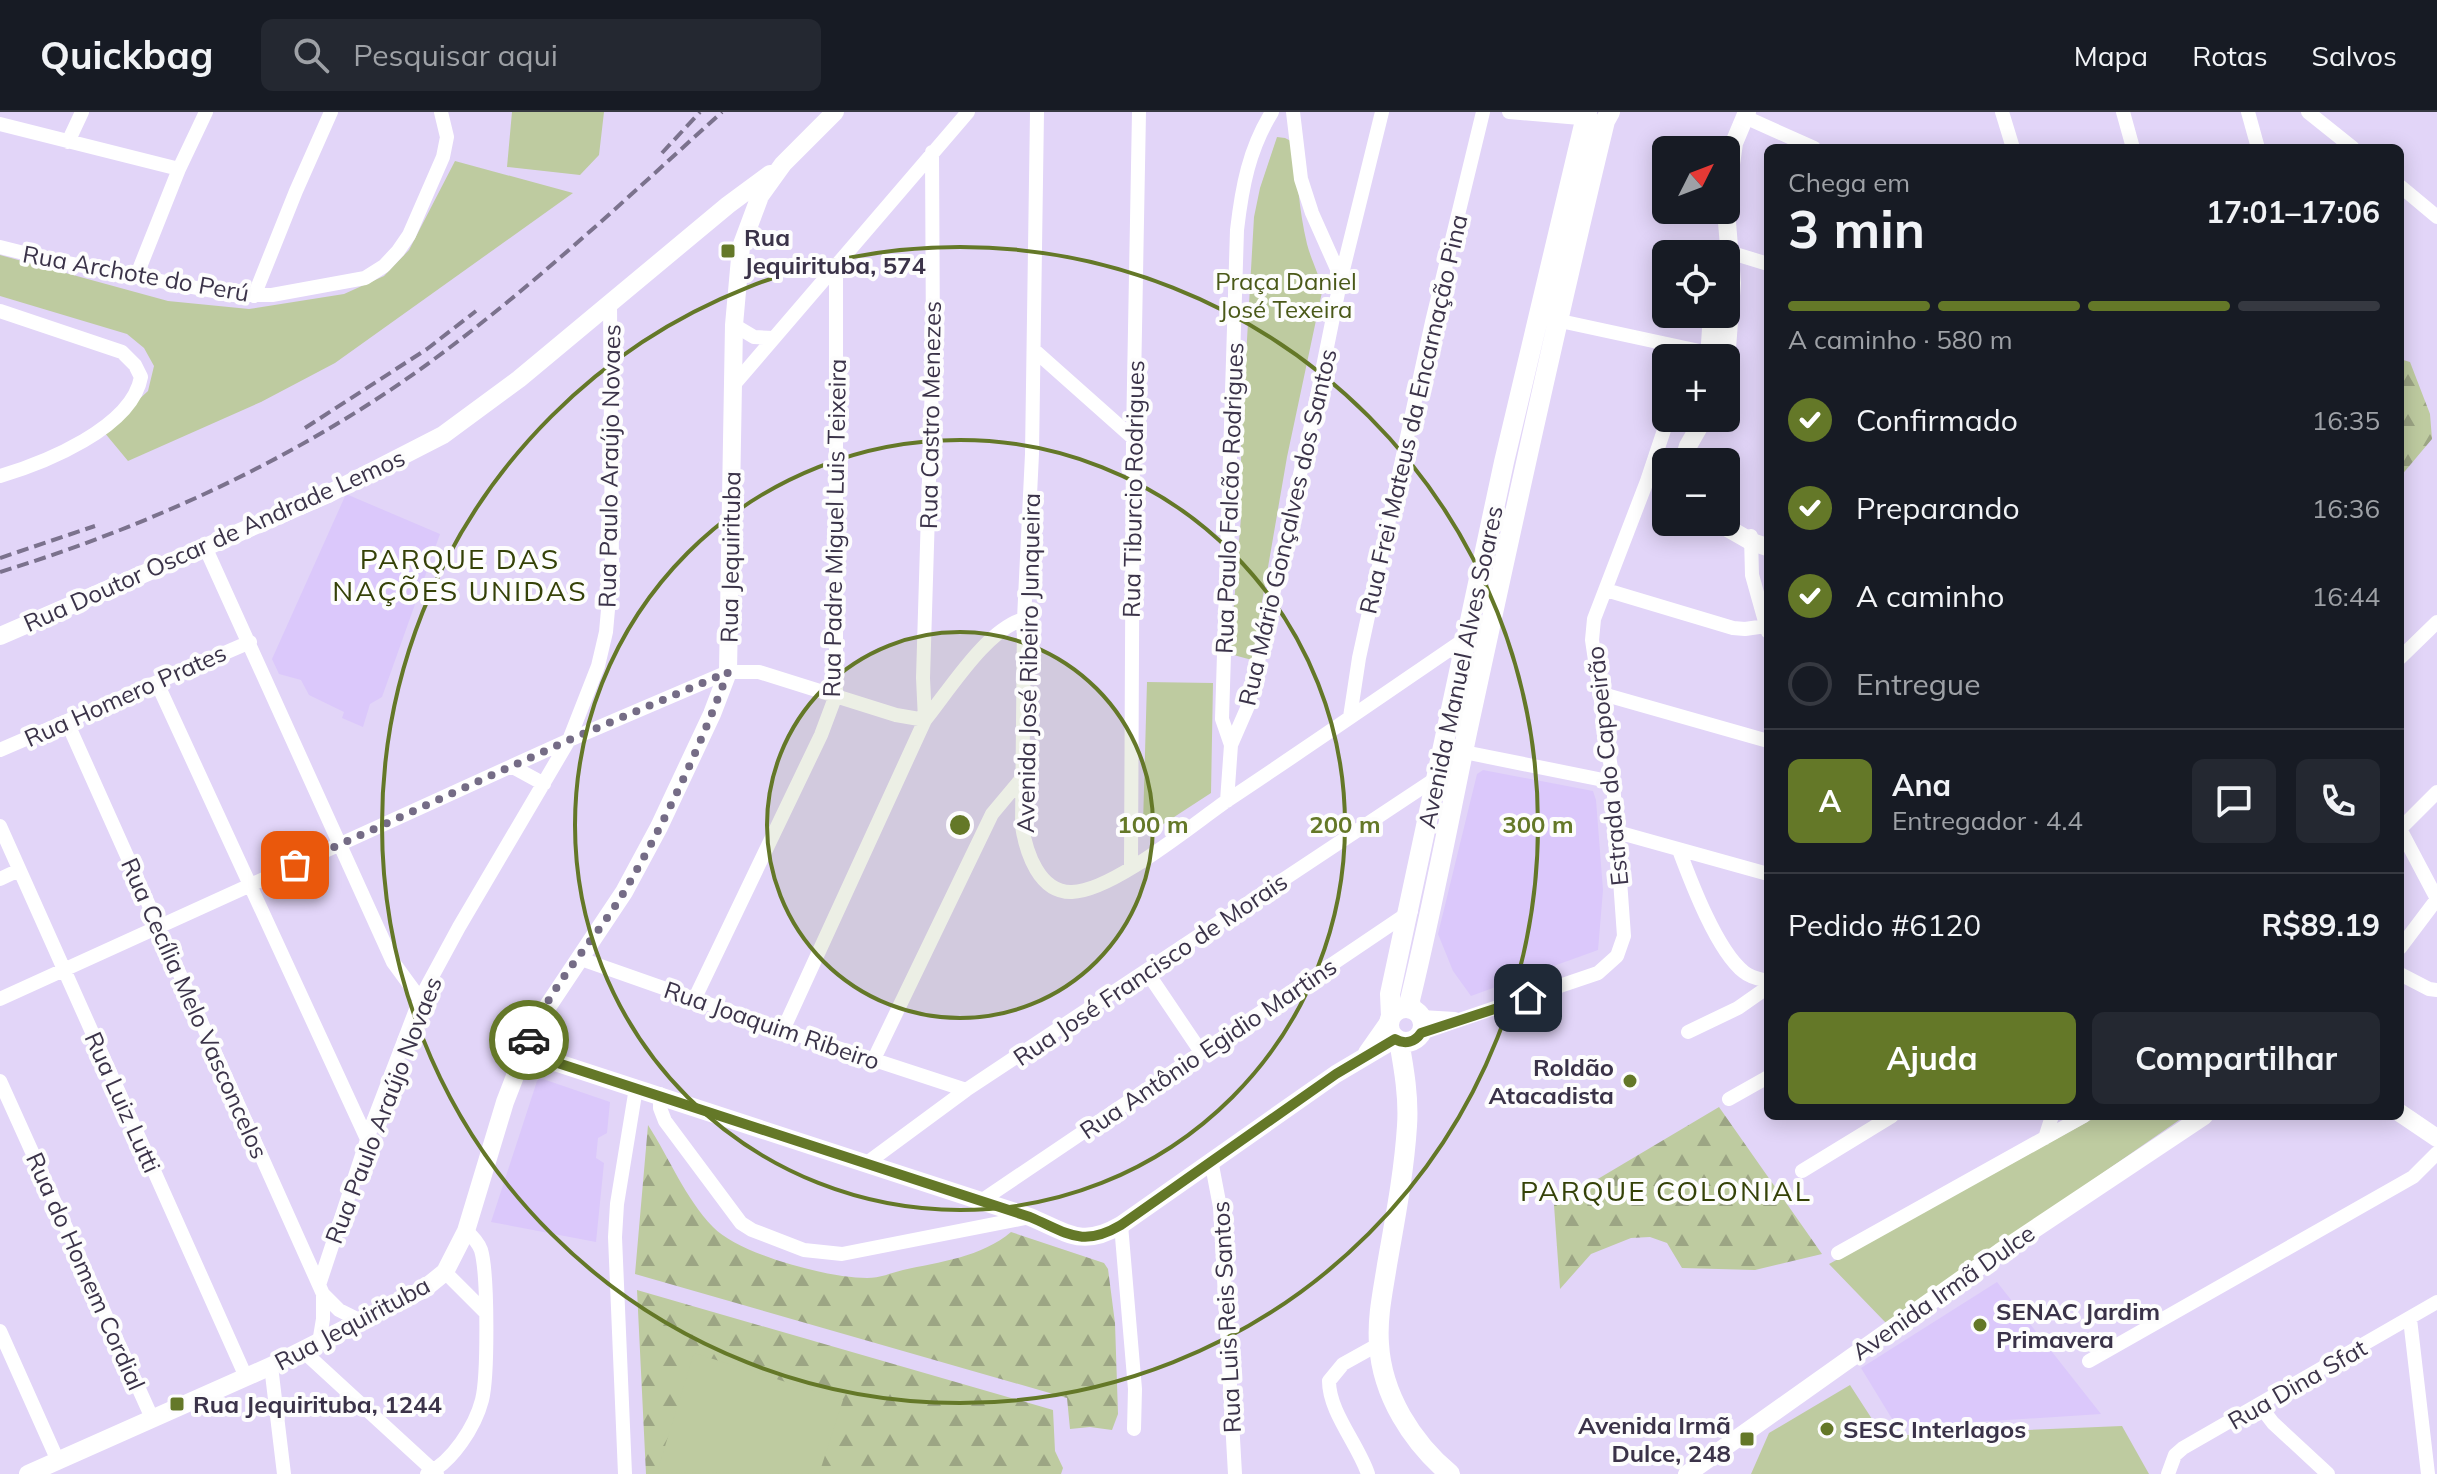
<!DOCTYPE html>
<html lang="pt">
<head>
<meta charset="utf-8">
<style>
	:root { --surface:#171b24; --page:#242831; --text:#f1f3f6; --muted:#9ea1a6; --line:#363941; --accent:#647828 }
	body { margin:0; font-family:Mulish,sans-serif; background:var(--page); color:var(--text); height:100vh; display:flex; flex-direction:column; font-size:30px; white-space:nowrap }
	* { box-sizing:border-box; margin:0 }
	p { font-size:26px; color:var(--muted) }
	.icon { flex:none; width:44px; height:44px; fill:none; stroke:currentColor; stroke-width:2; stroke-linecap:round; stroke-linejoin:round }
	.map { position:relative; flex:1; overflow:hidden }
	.sheet { position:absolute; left:1764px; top:32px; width:640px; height:976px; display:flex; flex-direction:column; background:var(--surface); border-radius:12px; box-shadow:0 4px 20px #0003 }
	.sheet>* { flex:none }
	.needle { width:52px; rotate:48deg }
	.fabs { position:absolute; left:1652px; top:24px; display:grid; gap:16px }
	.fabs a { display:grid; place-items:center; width:88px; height:88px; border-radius:12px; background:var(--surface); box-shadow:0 4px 20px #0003; font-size:40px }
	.pin { position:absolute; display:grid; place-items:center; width:68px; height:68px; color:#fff; margin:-34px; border-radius:16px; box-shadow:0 4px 12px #0006 }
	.courier { position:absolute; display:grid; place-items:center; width:80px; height:80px; margin:-40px; border:6px solid #647828; border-radius:50%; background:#fff; color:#222; box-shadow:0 2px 10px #0007 }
	.summary em { font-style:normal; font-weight:700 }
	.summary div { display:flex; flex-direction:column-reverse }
	.summary { display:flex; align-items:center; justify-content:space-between; height:136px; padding:0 24px }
	h1 { font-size:52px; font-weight:700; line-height:60px }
	.bar { display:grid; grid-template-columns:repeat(4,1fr); gap:12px 8px; align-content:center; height:96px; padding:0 24px }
	.bar i { height:10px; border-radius:6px; background:var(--line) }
	.bar .active { background:var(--accent) }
	.bar p { grid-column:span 4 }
	.line { display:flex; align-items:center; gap:20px; padding:0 24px; border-top:2px solid var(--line) }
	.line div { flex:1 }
	.round { display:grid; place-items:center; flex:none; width:84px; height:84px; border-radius:12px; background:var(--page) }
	ol { padding:0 24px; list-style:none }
	li { display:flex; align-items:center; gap:24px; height:88px }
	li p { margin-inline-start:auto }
	li .icon { padding:8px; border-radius:50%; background:var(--accent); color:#fff; stroke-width:4 }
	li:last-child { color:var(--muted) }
	li i { width:44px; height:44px; border:4px solid var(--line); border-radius:50% }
	.button { display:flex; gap:16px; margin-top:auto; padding:16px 24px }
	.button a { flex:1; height:92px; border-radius:12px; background:var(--accent); color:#fff; font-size:32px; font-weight:700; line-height:92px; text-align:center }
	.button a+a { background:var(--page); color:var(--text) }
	header { display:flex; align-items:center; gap:48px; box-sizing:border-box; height:112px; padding:0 40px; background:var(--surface); border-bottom:2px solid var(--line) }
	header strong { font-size:38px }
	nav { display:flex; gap:44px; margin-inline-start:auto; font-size:28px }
	.search { width:560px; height:72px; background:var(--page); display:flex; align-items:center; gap:20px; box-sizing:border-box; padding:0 28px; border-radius:12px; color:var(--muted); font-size:30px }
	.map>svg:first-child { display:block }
	.built { fill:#dbc8fb }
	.forest { fill:url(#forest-firs) }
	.park { fill:#becba0 }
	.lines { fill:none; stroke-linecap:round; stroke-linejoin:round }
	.minor { stroke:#fff; stroke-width:14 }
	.tertiary { stroke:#fff; stroke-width:18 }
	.secondary { stroke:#fff; stroke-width:20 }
	.rail { stroke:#7b728d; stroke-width:4; stroke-dasharray:12 6; stroke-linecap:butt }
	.done { stroke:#756c86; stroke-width:8; stroke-dasharray:0 14.4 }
	.route { stroke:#647828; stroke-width:10 }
	.ring { fill:none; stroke:#647828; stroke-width:4 }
	.poi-dot { fill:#647828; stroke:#fdfdfd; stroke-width:3 }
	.labels { text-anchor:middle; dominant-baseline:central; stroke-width:8; stroke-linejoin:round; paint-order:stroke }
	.poi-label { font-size:24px; font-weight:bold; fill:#3b3349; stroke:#fdfdfd; text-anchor:start }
	.street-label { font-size:24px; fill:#3b3349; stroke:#fdfdfd }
	.park-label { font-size:24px; fill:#4a5919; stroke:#fdfdfd }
	.quarter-label { font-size:28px; letter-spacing:2px; fill:#354208; stroke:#fdfdfd }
	.centre { fill:#647828; stroke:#fdfdfd; stroke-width:4 }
	.ring-label { font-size:24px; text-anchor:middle; font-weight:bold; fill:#647828; stroke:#fdfdfd; stroke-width:8; stroke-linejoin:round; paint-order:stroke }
</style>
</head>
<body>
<header>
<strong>Quickbag</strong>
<div class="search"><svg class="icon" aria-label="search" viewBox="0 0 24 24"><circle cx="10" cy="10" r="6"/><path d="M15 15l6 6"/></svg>Pesquisar aqui</div>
<nav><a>Mapa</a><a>Rotas</a><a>Salvos</a></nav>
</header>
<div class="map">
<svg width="2437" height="1362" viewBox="0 0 2437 1362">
	<defs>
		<pattern id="forest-firs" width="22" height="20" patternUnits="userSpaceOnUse" patternTransform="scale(2)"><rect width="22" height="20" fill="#becba0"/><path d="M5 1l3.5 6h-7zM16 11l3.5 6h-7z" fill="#9ca584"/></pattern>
	</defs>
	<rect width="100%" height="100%" fill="#e2d5f8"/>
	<path class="built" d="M 346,382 L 440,422 L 382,585 L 370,592 L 363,615 L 342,606 L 344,600 L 309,583 L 301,568 L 279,562 L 272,547 Z
		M 1483,658 L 1593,679 L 1596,688 L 1603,778 L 1598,838 L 1471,884 L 1453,859 L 1438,822 L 1477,662 Z
		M 540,966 L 610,990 L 607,1021 L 598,1026 L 596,1046 L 604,1051 L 596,1130 L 491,1110 L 537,969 Z
		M 1997,1170 L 2101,1302 L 1897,1315 L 1861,1256 Z"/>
	<path class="forest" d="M 2400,247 L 2410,250 L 2430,302 L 2432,327 L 2400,365 Z
		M 1719,995 L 1822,1142 L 1755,1158 L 1682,1156 L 1667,1131 L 1650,1125 L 1631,1126 L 1591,1142 L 1560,1177 L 1554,1093 Z
		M 648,1013 C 670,1047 685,1086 713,1115 C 740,1143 829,1166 867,1166 C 880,1166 891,1161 903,1158 C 939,1150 982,1145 1011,1120 L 1104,1151 L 1108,1157 L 1115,1211 L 1118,1302 L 1112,1318 L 1090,1315 L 1070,1317 L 1067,1286 L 635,1162 Z
		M 637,1178 L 1053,1298 L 1055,1339 L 1063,1356 L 1061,1362 L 646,1362 Z"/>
	<path class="park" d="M 512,0 L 604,0 L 599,43 L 580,63 L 507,55 Z
		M 1277,25 L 1285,26 L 1295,31 C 1297,66 1299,98 1307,132 C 1311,148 1320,163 1322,180 L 1287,345 L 1252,548 L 1230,542 L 1241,405 L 1241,333 L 1254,105 L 1260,76 Z
		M 455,49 L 573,81 L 335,251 L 261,290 L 128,349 L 104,320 L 148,279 L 154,254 L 144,236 L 127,222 L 0,184 L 0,143 L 168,189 L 249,197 L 344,182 L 384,164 L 409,138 Z
		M 1147,570 L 1213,571 L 1211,681 L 1148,722 L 1144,719 L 1143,712 Z
		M 2098,1004 L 2185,1004 L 1886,1211 L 1829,1152 Z
		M 694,1241 L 843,1288 L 819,1362 L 657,1360 Z
		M 1850,1273 L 1883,1324 L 2122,1314 L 2149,1362 L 1751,1362 L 1769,1321 Z"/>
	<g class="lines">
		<path class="minor" d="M 1037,0 L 1032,342 L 1024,507 L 1022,714 C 1026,740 1039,781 1072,780 C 1113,779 1193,712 1228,688 C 1308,635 1386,581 1465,527 L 1470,528
			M 1293,0 L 1301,67 L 1312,101 L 1341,166
			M 1509,0 L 1592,7
			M 2002,0 L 2013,36
			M 2123,0 L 2133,36
			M 2248,0 L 2258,36
			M 2308,0 L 2353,36
			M 1745,5 L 1814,36
			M 0,12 L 179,57
			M 68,30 L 82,0
			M 2400,74 L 2437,105
			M 0,135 L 52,148 L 233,183 L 272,183 L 365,166 L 384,154 L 398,139 L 409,123 L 443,45 L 447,25 L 441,0
			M 1719,137 L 1768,152
			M 136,165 L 179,57 L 206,0
			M 254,184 L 296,79 L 331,0
			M 0,199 L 122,240 L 135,253 L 141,265 C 132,316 44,351 0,364
			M 1551,207 L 1718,243
			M 734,213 L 754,225 L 773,226
			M 1034,238 L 1133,326
			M 732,275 L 968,0
			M 1647,369 L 1668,306
			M 1751,424 L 1752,463 L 1768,520
			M 206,437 L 393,850 L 420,887
			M 1606,478 L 1733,516 L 1745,517 L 1766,514
			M 2400,546 L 2437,510
			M 157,571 L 367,1027
			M 1599,581 L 1768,629
			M 1350,605 L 1359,546 L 1432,210 L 1483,0
			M 67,610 L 323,1182 L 339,1198 L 361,1209
			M 1231,633 L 1222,607 L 1237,118 C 1242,75 1249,37 1272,0
			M 0,638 L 250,530
			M 1454,638 L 1613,670
			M 513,655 L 544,672
			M 1227,689 L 1231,633 L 1248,594 L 1312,309 L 1341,166 L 1382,0
			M 0,714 L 246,1265
			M 2400,717 L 2437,787
			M 2400,717 L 2437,680
			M 1617,720 L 1768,762
			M 1679,738 C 1691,770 1717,839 1744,860 C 1751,866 1760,867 1768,869
			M 1131,754 L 1133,326 L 1139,0
			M 0,767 L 19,758
			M 2400,836 L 2437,787
			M 578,846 L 783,918 L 966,978
			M 1147,860 L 1201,940
			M 2400,862 L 2429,877 L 2437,878
			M 0,887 L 569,628 L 728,560 L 759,560 L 896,603 L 925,608 C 950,577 987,517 1024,507
			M 694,888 L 821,623 L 836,583 L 836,153
			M 1421,905 L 1455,907
			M 783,918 L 925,608 L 923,566 L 933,236 L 932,40
			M 1688,920 L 1738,896 L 1768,875
			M 1421,921 L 1598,861 L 1617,844 L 1624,824 L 1613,670 L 1592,528 L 1594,507 L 1647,369 L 1666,366
			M 873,949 L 992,702 L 1023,665
			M 0,969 L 152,1306
			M 660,982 L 660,996 L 665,1009 L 741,1111 L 752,1118 L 804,1138 L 842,1142 L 1030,1105
			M 1729,987 L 1768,965
			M 2045,1026 L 2052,1004
			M 1211,1048 L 1220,1095 L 1235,1362
			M 867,1051 L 966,978 L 1435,667
			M 1802,1059 L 1892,1004
			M 981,1089 L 1411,799
			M 1121,1113 L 1135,1277 L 1134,1317
			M 1838,1141 L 2084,1004
			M 445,1160 L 486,1201
			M 319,1173 L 373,1010 L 420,887 L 459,815 L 569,628 L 598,554 L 606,520 L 612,453 L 610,192
			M 2410,1207 L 2428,1362
			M 0,1219 L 58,1349
			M 319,1231 L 323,1207 L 323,1182
			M 303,1239 L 437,1362
			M 2089,1249 L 2413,1065 L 2437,1041
			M 271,1254 L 284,1362
			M 2260,1294 L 2273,1311 L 2328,1362
			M 427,1362 C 452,1350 475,1315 482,1288 C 488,1264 488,1162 481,1138 C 478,1130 472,1124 466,1119
			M 625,1362 L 615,1125 L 617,1092 L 636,976
			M 1368,1362 C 1358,1332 1329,1300 1329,1269 L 1343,1252 L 1379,1232
			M 2168,1362 L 2175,1343 L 2183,1336 L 2437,1190"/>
		<path class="tertiary" d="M 1726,88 L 1734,31 L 1747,0
			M 1726,98 L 1732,171 L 1726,249
			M 1709,246 L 1712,202
			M 1683,350 L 1688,334 L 1704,306
			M 1717,410 L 1752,430 L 1767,435
			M 0,524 L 328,382 L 443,323 L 519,267 L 728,93 L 770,62
			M 524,940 L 1030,1105 C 1068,1121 1082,1136 1121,1113 L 1336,962 L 1395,927
			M 1367,941 L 1388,911
			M 2400,1001 L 2437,1026
			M 28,1362 L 271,1254 L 424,1177 L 445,1160 L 466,1119 L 505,990 L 534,915 L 624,780 L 659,715 L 712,602 L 728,560 L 734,213 L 741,135 L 760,84 L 783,52 L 835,0
			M 1687,1362 L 2000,1140 L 2204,1004"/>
		<path class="secondary" d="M1389 913a17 17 0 1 1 34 0a17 17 0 1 1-34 0Z
			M 1411,897 L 1410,888 C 1432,798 1449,707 1468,616 C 1512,413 1556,211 1605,9 L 1610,0
			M 1391,904 L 1390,882 L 1504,350 L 1587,0
			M 1399,929 C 1404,957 1409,986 1407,1014 C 1404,1061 1395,1107 1387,1153 C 1383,1179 1377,1205 1379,1232 C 1382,1283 1412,1330 1450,1362"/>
		<path class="rail" d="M 662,41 L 700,0
			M 305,316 L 427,237 L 476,199
			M 0,446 L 95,414
			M 0,460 C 153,413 304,343 433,248 C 535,173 628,85 722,0"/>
	</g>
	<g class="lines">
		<path class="done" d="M 295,753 L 569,628 L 728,560 C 700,635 665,711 624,780 C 594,830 549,874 529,928"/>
		<path class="route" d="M 529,928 L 524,940 L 1030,1105 C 1068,1121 1082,1136 1121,1113 L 1336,962 L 1395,927 C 1405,933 1415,930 1421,921 L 1528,886"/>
	</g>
	<circle cx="960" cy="713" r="193" fill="#647828" fill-opacity=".12"/>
	<g class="ring">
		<circle cx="960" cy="713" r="193"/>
		<circle cx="960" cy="713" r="385"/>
		<circle cx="960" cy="713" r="578"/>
	</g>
	<g class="poi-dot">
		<rect x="720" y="131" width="16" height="16" rx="4"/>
		<circle cx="1630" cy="969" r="8"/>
		<circle cx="1980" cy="1213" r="8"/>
		<rect x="169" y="1284" width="16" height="16" rx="4"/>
		<circle cx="1827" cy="1317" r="8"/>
		<rect x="1739" y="1319" width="16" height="16" rx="4"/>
	</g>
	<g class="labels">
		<g class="poi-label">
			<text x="744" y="125">Rua<tspan x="744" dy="28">Jequirituba, 574</tspan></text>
			<text x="1614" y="955" text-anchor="end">Roldão<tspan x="1614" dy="28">Atacadista</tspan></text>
			<text x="1996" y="1199">SENAC Jardim<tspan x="1996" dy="28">Primavera</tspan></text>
			<text x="193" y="1292">Rua Jequirituba, 1244</text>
			<text x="1731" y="1313" text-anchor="end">Avenida Irmã<tspan x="1731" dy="28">Dulce, 248</tspan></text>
			<text x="1843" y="1317">SESC Interlagos</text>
		</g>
		<g class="street-label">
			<text transform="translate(136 161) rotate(10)">Rua Archote do Perú</text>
			<text transform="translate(1413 302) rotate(-77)">Rua Frei Mateus da Encarnação Pina</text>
			<text transform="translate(930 303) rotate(-89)">Rua Castro Menezes</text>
			<text transform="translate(609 354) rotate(-89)">Rua Paulo Araújo Novaes</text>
			<text transform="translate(1133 377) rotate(-89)">Rua Tiburcio Rodrigues</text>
			<text transform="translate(1229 386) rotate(-88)">Rua Paulo Falcão Rodrigues</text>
			<text transform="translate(1287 415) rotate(-77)">Rua Mário Gonçalves dos Santos</text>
			<text transform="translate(834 416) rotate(-89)">Rua Padre Miguel Luis Teixeira</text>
			<text transform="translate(214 428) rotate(-24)">Rua Doutor Oscar de Andrade Lemos</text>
			<text transform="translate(730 445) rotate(-89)">Rua Jequirituba</text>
			<text transform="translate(1028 551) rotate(-89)">Avenida José Ribeiro Junqueira</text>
			<text transform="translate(1460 555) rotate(-78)">Avenida Manuel Alves Soares</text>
			<text transform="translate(125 583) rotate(-24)">Rua Homero Prates</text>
			<text transform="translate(1607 654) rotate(-96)">Estrada do Capoeirão</text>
			<text transform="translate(1150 857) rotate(-34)">Rua José Francisco de Morais</text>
			<text transform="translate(195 896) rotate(66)">Rua Cecília Melo Vasconcelos</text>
			<text transform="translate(772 913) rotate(19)">Rua Joaquim Ribeiro</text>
			<text transform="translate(1208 936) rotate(-34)">Rua Antônio Egidio Martins</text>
			<text transform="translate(123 990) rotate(66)">Rua Luiz Lutti</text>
			<text transform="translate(383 998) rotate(-69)">Rua Paulo Araújo Novaes</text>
			<text transform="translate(86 1159) rotate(66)">Rua do Homem Cordial</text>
			<text transform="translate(1943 1180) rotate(-35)">Avenida Irmã Dulce</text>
			<text transform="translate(1226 1205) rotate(-93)">Rua Luis Reis Santos</text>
			<text transform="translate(352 1211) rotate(-28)">Rua Jequirituba</text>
			<text transform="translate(2297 1272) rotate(-30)">Rua Dina Sfat</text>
		</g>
		<g class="park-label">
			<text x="1286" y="169">Praça Daniel<tspan x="1286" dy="28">José Texeira</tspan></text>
		</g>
		<g class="quarter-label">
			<text x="460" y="446">PARQUE DAS<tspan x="460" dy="32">NAÇÕES UNIDAS</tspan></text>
			<text x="1666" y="1078">PARQUE COLONIAL</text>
		</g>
	</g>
	<circle cx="960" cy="713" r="12" class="centre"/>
	<g class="ring-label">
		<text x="1153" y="721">100 m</text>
		<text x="1345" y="721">200 m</text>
		<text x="1538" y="721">300 m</text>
	</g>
</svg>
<div class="fabs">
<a><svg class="needle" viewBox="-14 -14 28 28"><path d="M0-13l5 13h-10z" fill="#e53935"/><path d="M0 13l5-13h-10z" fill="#9ea1a6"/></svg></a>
<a><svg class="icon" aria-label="locate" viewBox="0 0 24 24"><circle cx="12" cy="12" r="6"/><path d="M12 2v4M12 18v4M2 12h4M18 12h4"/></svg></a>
<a>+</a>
<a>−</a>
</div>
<div class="pin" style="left:295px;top:753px;background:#ea580c"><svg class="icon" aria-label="bag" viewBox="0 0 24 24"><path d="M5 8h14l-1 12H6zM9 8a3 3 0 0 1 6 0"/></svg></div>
<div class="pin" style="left:1528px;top:886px;background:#1f2937"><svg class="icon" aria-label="home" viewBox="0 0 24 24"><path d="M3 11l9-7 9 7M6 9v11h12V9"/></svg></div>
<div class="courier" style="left:529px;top:928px"><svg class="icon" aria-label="car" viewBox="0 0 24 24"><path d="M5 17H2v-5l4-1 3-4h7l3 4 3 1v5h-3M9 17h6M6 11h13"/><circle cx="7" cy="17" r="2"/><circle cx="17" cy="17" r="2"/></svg></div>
<section class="sheet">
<div class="summary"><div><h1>3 min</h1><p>Chega em</p></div><em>17:01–17:06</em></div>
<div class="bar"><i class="active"></i><i class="active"></i><i class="active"></i><i></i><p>A caminho · 580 m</p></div>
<ol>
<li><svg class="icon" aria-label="check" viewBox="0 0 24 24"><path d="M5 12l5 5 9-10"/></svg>Confirmado<p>16:35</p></li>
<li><svg class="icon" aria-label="check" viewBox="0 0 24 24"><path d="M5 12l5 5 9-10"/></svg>Preparando<p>16:36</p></li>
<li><svg class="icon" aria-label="check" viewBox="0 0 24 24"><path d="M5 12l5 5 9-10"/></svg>A caminho<p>16:44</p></li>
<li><i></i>Entregue</li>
</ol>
<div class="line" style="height:144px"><b class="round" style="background:var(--accent);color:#fff">A</b><div><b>Ana</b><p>Entregador · 4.4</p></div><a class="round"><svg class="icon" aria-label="chat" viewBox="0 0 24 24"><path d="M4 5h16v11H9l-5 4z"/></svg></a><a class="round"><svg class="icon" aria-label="phone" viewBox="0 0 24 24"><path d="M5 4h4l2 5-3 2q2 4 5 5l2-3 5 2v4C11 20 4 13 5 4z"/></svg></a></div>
<div class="line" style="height:104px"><div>Pedido #6120</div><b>R$89.19</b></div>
<div class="button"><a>Ajuda</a><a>Compartilhar</a></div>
</section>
</div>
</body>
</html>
